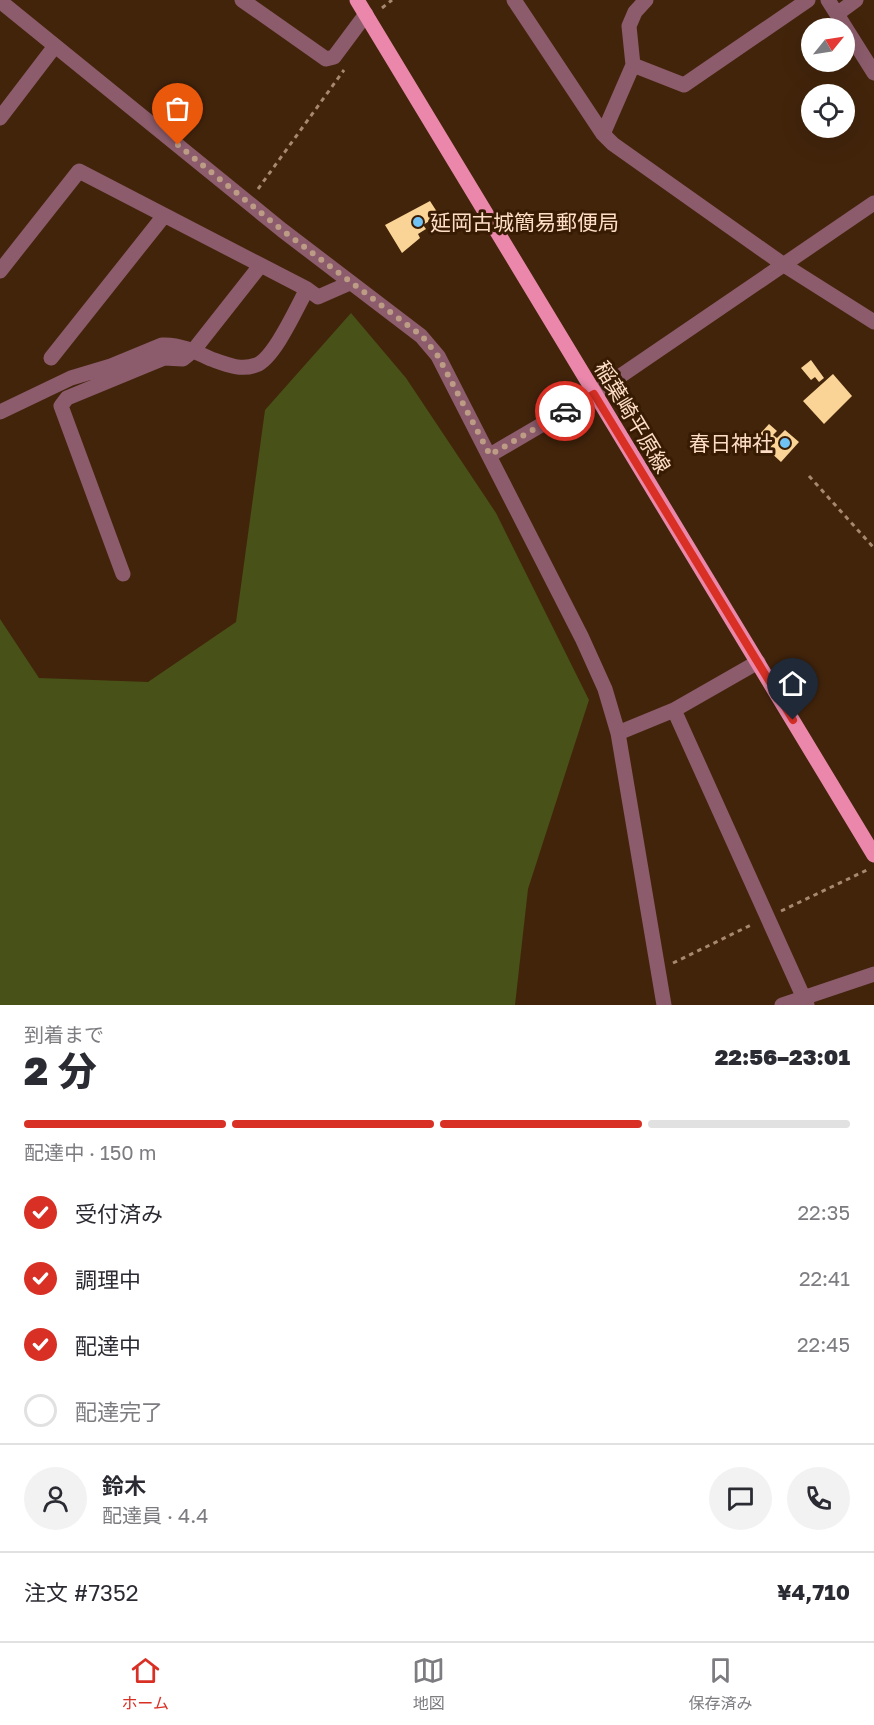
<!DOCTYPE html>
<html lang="ja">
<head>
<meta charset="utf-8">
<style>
	:root { --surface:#fff; --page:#f2f2f3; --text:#2b2b33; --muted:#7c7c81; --line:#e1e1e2; --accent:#d93025 }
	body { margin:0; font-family:"Golos Text","Noto Sans JP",sans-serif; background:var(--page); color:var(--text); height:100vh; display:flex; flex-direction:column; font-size:22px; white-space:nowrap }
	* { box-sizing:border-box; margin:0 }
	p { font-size:20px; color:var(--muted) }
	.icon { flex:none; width:33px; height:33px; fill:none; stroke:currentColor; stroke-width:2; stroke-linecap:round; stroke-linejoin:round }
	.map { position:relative; height:1005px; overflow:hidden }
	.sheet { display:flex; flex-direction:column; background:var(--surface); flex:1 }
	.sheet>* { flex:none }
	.needle { width:39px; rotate:60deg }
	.fabs { position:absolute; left:801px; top:18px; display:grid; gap:12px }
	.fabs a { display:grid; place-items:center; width:54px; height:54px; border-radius:50%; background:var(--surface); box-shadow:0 6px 24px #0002; font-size:30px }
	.pin { position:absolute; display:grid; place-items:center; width:51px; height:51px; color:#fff; margin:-62px -26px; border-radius:50% 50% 50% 0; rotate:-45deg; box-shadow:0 0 6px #0007 }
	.pin .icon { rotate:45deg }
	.courier { position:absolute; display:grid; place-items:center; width:60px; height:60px; margin:-30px; border:4px solid #d93025; border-radius:50%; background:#fff; color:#222; box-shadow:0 2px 8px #0007 }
	.headline em { font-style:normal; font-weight:800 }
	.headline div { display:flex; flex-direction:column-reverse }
	.headline { display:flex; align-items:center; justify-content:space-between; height:102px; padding:0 24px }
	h1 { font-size:39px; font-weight:800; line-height:45px }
	.bar { display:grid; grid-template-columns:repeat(4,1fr); gap:9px 6px; align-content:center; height:72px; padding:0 24px }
	.bar i { height:8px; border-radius:4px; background:var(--line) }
	.bar .on { background:var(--accent) }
	.bar p { grid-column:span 4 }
	.line { display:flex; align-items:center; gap:15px; padding:0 24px; border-top:2px solid var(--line) }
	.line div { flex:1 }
	.round { display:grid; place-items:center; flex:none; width:63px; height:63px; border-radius:32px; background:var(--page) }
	ol { padding:0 24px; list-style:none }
	li { display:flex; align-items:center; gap:18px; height:66px }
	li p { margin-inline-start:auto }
	li .icon { padding:6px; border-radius:50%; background:var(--accent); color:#fff; stroke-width:4 }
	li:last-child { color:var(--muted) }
	li i { width:33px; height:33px; border:3px solid var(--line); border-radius:50% }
	.tabs { display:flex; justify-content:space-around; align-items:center; height:84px; border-top:2px solid var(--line); background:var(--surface); font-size:16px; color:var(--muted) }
	.tabs a { display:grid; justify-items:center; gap:3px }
	.tabs .on { color:var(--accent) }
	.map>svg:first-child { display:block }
	.green { fill:#485117 }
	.building { fill:#fad396 }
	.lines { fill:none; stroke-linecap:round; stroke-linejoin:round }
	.path { stroke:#a88870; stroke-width:3; stroke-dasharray:4.5 4.5; stroke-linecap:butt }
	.minor { stroke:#8c5c6c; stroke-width:15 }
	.major { stroke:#ea87aa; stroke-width:15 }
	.done { stroke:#bc9c85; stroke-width:6; stroke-dasharray:0 10.8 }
	.route { stroke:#d93025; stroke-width:8 }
	.poi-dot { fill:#70c1f4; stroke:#371b02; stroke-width:2 }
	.labels { text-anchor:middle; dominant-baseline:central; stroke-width:6; stroke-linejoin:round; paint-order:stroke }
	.poi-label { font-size:21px; fill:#feddc6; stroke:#371b02; text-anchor:start }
	.street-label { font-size:21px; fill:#feddc6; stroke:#371b02 }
</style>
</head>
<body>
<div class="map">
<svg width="874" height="1005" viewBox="0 0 874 1005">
	<rect width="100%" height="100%" fill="#42240b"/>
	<path class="green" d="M 351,313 L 406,378 L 496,513 L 589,700 L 528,889 L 515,1005 L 0,1005 L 0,619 L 39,678 L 148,682 L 236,622 L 265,410 Z"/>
	<path class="building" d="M 430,201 L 439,215 L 423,225 L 426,229 L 418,234 L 420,238 L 402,253 L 385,225 Z
		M 811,360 L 824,378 L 819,382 L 815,377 L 811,380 L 801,368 Z
		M 833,374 L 852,396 L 824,424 L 803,401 Z
		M 769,424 L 777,431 L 773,435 L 777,438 L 785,430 L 799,442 L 781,462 L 768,450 L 773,444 L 770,441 L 767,444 L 758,436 Z"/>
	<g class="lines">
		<path class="path" d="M 382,8 L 392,0
			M 258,189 L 344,70
			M 809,476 L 874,548
			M 781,911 L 867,870
			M 673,963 L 753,924"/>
		<path class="minor" d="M 242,0 L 326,59 L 334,57 L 366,14
			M 514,0 L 603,134 L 613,144 L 784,265 L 874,322
			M 828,0 L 874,73
			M 0,1 L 282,230 L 421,336 L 438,356 L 582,638 L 605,689 L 618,733 L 664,1005
			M 837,14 L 856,0
			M 633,65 L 684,85 L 808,0
			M 0,118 L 55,46
			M 603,134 L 633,65 L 629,26 L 635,12 L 646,0
			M 0,271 L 79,171 L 307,289
			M 51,358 L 163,217
			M 0,412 L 71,378 L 111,366 L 162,345 C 179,344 196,352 211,359 C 225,364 241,371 256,365 C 274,359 297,307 307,289 L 318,297 L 350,283
			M 490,455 L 594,394 L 874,203
			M 123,574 L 61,406 L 67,398 L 164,358 L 183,359 L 193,351 L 260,266
			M 674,710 L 807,1005
			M 618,733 L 674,710 L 758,662
			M 782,1005 L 874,974"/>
		<path class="major" d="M 357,0 L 874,855"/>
	</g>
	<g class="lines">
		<path class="done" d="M 178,145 L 282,230 L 422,336 L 438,356 L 490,455 L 565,411"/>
		<path class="route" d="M 565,411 L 594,394 L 793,720"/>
	</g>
	<g class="poi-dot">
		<circle cx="418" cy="222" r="6"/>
		<circle cx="785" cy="443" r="6"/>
	</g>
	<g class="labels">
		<g class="poi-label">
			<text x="430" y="222">延岡古城簡易郵便局</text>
			<text x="773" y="443" text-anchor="end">春日神社</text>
		</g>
		<g class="street-label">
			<text transform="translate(633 417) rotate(59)">稲葉崎平原線</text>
		</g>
	</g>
</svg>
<div class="fabs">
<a><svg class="needle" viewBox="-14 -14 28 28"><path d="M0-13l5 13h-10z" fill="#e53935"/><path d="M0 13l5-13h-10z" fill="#7c7c81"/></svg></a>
<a><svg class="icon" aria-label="locate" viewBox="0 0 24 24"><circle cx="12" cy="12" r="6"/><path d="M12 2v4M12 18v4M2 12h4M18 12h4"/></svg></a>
</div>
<div class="pin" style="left:178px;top:145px;background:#ea580c"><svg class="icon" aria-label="bag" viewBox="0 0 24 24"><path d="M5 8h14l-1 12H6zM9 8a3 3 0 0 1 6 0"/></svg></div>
<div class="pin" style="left:793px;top:720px;background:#1f2937"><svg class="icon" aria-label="home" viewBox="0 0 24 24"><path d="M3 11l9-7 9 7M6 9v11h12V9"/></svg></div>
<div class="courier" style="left:565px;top:411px"><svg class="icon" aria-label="car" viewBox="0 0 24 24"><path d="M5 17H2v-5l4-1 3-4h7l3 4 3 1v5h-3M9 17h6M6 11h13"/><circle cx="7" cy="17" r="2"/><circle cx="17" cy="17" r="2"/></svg></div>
</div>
<section class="sheet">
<div class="headline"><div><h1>2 分</h1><p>到着まで</p></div><em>22:56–23:01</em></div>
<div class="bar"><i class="on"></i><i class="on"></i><i class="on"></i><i></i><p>配達中 · 150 m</p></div>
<ol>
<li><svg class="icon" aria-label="check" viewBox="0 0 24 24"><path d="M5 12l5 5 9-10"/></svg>受付済み<p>22:35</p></li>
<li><svg class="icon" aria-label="check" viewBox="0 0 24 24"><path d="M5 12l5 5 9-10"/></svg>調理中<p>22:41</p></li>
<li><svg class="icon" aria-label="check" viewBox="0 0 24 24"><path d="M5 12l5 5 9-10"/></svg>配達中<p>22:45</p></li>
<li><i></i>配達完了</li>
</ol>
<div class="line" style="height:108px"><a class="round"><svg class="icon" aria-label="person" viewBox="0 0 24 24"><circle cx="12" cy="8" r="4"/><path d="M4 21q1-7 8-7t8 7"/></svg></a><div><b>鈴木</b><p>配達員 · 4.4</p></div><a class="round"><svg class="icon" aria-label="chat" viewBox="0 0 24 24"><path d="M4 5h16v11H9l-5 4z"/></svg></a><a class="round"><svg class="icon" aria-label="phone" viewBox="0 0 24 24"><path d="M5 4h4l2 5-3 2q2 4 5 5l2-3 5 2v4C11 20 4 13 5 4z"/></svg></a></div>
<div class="line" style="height:78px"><div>注文 #7352</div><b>¥4,710</b></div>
</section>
<nav class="tabs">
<a class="on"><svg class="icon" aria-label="home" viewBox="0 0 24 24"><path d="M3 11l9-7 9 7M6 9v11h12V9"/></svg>ホーム</a>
<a><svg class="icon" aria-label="map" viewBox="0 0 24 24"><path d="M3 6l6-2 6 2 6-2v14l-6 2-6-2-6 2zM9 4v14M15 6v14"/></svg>地図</a>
<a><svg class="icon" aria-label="saved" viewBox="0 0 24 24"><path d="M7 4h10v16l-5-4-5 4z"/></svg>保存済み</a>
</nav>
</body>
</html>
